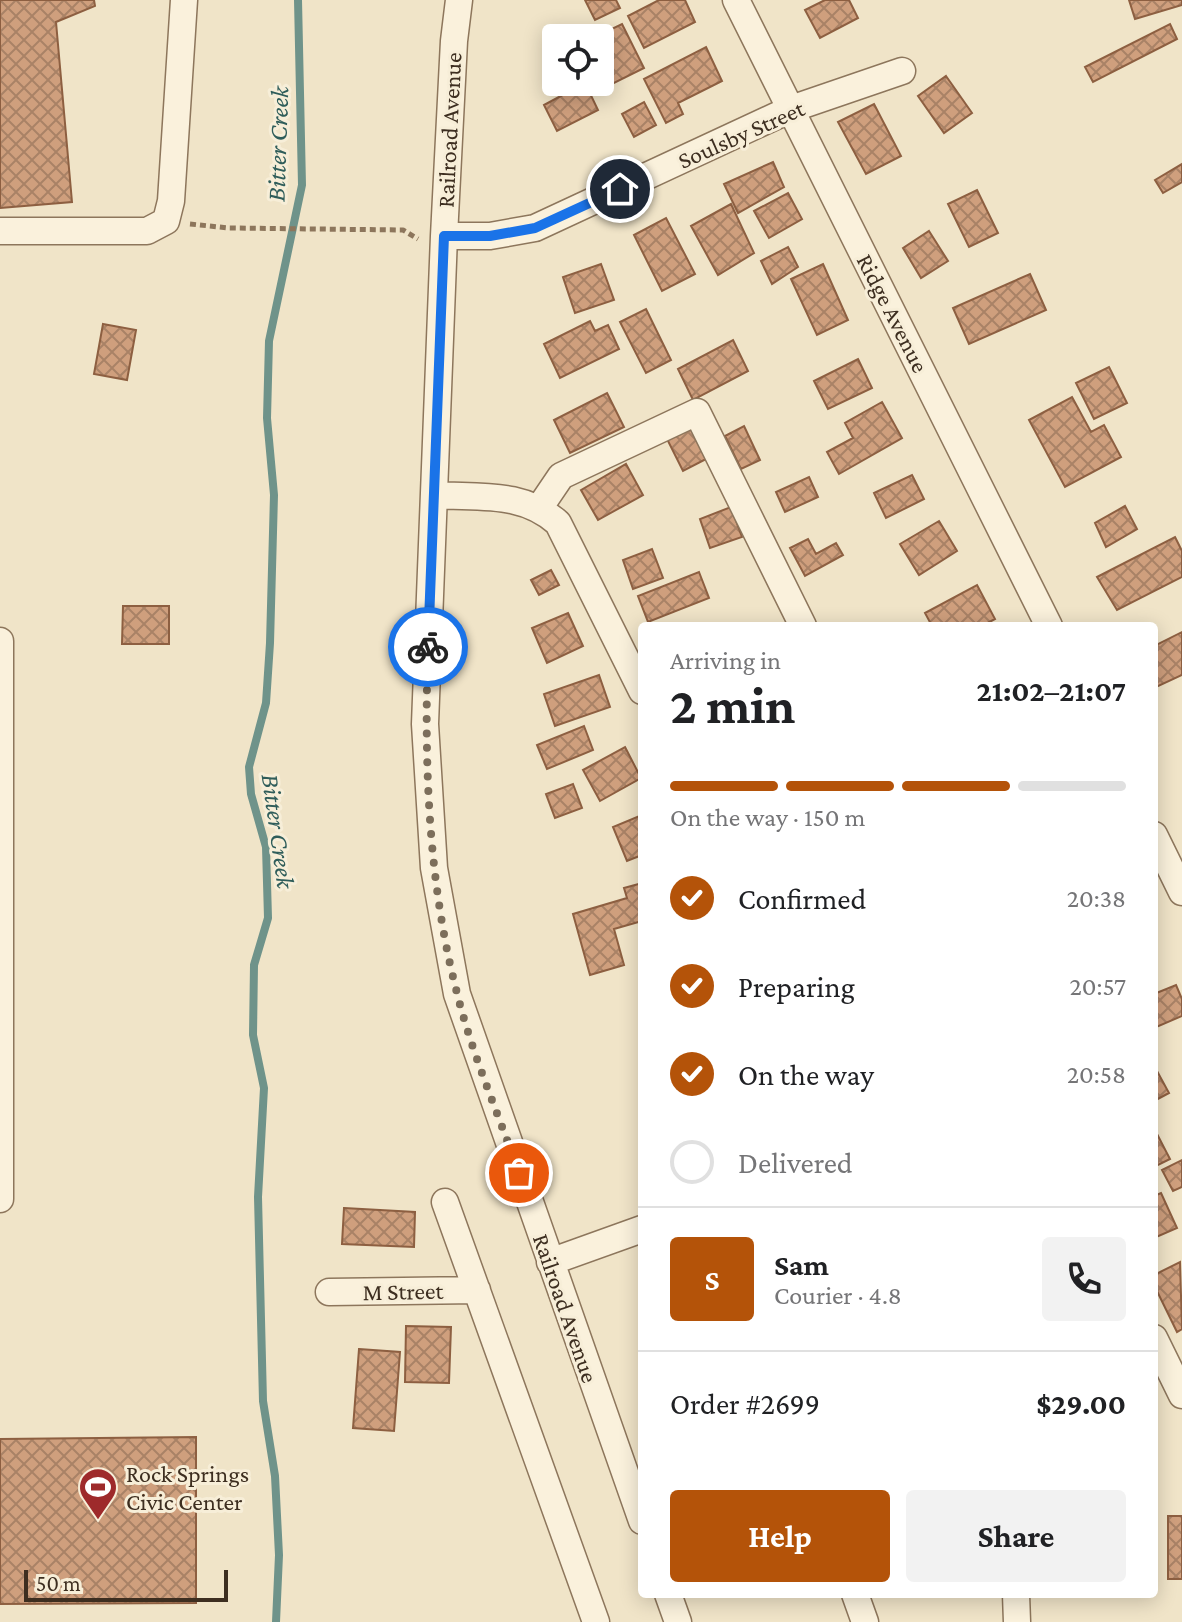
<!DOCTYPE html>
<html lang="en">
<head>
<meta charset="utf-8">
<style>
	:root { --surface:#fff; --page:#f2f2f2; --text:#202124; --muted:#757577; --line:#e0e0e0; --accent:#b45309 }
	body { margin:0; font-family:"Crimson Pro",serif; background:var(--page); color:var(--text); height:100vh; display:flex; flex-direction:column; font-size:30px; white-space:nowrap }
	* { box-sizing:border-box; margin:0 }
	p { font-size:26px; color:var(--muted) }
	.icon { flex:none; width:44px; height:44px; fill:none; stroke:currentColor; stroke-width:2; stroke-linecap:round; stroke-linejoin:round }
	.map { position:relative; flex:1; overflow:hidden }
	.drawer { position:absolute; left:638px; top:622px; width:520px; height:976px; display:flex; flex-direction:column; background:var(--surface); border-radius:8px; box-shadow:0 4px 20px #0003 }
	.drawer>* { flex:none }
	.fabs { position:absolute; left:542px; top:24px; display:grid; gap:16px }
	.fabs a { display:grid; place-items:center; width:72px; height:72px; border-radius:8px; background:var(--surface); box-shadow:0 4px 20px #0003; font-size:40px }
	.scale { position:absolute; left:24px; bottom:20px; width:204px; box-sizing:border-box; padding-left:8px; border:4px solid #3d2e20; border-top:0; font-size:22px; line-height:28px; white-space:nowrap; color:#3d2e20; -webkit-text-stroke:6px #f7eed8; paint-order:stroke }
	.pin { position:absolute; display:grid; place-items:center; width:68px; height:68px; color:#fff; margin:-34px; border:4px solid #fff; border-radius:50%; box-shadow:0 2px 8px #0007 }
	.courier { position:absolute; display:grid; place-items:center; width:80px; height:80px; margin:-40px; border:6px solid #1a73e8; border-radius:50%; background:#fff; color:#222; box-shadow:0 2px 10px #0007 }
	.summary em { font-style:normal; font-weight:700 }
	.summary div { display:flex; flex-direction:column-reverse }
	.summary { display:flex; align-items:center; justify-content:space-between; height:136px; padding:0 32px }
	h1 { font-size:52px; font-weight:700; line-height:60px }
	.bar { display:grid; grid-template-columns:repeat(4,1fr); gap:12px 8px; align-content:center; height:96px; padding:0 32px }
	.bar i { height:10px; border-radius:6px; background:var(--line) }
	.bar .on { background:var(--accent) }
	.bar p { grid-column:span 4 }
	.line { display:flex; align-items:center; gap:20px; padding:0 32px; border-top:2px solid var(--line) }
	.line div { flex:1 }
	.round { display:grid; place-items:center; flex:none; width:84px; height:84px; border-radius:8px; background:var(--page) }
	ol { padding:0 32px; list-style:none }
	li { display:flex; align-items:center; gap:24px; height:88px }
	li p { margin-inline-start:auto }
	li .icon { padding:8px; border-radius:50%; background:var(--accent); color:#fff; stroke-width:4 }
	li:last-child { color:var(--muted) }
	li i { width:44px; height:44px; border:4px solid var(--line); border-radius:50% }
	.button { display:flex; gap:16px; margin-top:auto; padding:16px 32px }
	.button a { flex:1; height:92px; border-radius:8px; background:var(--accent); color:#fff; font-size:32px; font-weight:700; line-height:92px; text-align:center }
	.button a+a { background:var(--page); color:var(--text) }
	.map>svg:first-child { display:block }
	.lines { fill:none; stroke-linecap:round; stroke-linejoin:round }
	.stream { stroke:#6f938a; stroke-width:8 }
	.building { fill:url(#building-cross-hatch); stroke:#8d5f41; stroke-width:2 }
	.minor-casing { stroke:#8d765c; stroke-width:29 }
	.path { stroke:#8d765c; stroke-width:5; stroke-dasharray:6 4; stroke-linecap:butt }
	.minor { stroke:#faf1dc; stroke-width:26 }
	.done { stroke:#7c6e5b; stroke-width:8; stroke-dasharray:0 14.4 }
	.route { stroke:#1a73e8; stroke-width:10 }
	.labels { text-anchor:middle; dominant-baseline:central; stroke-width:6; stroke-linejoin:round; paint-order:stroke }
	.street-label { font-size:24px; fill:#3d2e20; stroke:#f7eed8 }
	.poi-label { font-size:24px; fill:#3d2e20; stroke:#f7eed8; text-anchor:start }
	.water-label { font-size:26px; font-style:italic; fill:#2f5d5a; stroke:#f7eed8 }
</style>
</head>
<body>
<div class="map">
<svg width="1182" height="1622" viewBox="0 0 1182 1622">
	<defs>
		<pattern id="building-cross-hatch" width="8" height="8" patternUnits="userSpaceOnUse" patternTransform="scale(2)"><rect width="8" height="8" fill="#cf9f7d"/><path d="M0 0l8 8M0 8l8-8" fill="none" stroke="#a98266"/></pattern>
	</defs>
	<rect width="100%" height="100%" fill="#f0e4c8"/>
	<g class="lines">
		<path class="stream" d="M 276,1622 L 279,1555 L 275,1476 L 263,1401 L 258,1197 L 264,1088 L 253,1035 L 254,965 L 268,918 L 266,847 L 251,794 L 249,767 L 266,703 L 270,643 L 274,495 L 267,418 L 269,341 L 302,185 L 298,0"/>
	</g>
	<path class="building" d="M 0,0 L 94,0 L 95,6 L 56,22 L 72,202 L 0,208 Z
		M 585,0 L 616,0 L 620,8 L 595,20 Z
		M 659,0 L 685,0 L 695,22 L 644,48 L 628,16 Z
		M 825,0 L 849,0 L 858,18 L 820,38 L 805,10 Z
		M 1129,0 L 1182,0 L 1182,5 L 1135,19 Z
		M 622,24 L 644,68 L 610,85 L 600,64 L 600,38 L 593,38 Z
		M 1170,24 L 1177,39 L 1093,82 L 1085,67 Z
		M 706,47 L 722,81 L 678,103 L 683,114 L 666,123 L 644,79 Z
		M 946,76 L 972,113 L 944,133 L 918,96 Z
		M 585,83 L 598,110 L 557,131 L 544,105 Z
		M 644,102 L 656,125 L 634,137 L 622,114 Z
		M 874,104 L 901,156 L 866,174 L 838,122 Z
		M 773,162 L 784,187 L 738,213 L 724,184 Z
		M 1182,164 L 1182,182 L 1163,193 L 1155,180 Z
		M 977,190 L 998,233 L 969,247 L 948,204 Z
		M 788,193 L 802,219 L 769,238 L 754,211 Z
		M 731,204 L 754,253 L 718,275 L 691,226 Z
		M 666,218 L 695,274 L 662,291 L 634,235 Z
		M 929,231 L 948,261 L 921,278 L 903,248 Z
		M 788,247 L 798,267 L 772,284 L 761,261 Z
		M 601,264 L 614,300 L 575,313 L 563,277 Z
		M 823,264 L 848,320 L 817,335 L 791,279 Z
		M 1030,274 L 1046,310 L 969,344 L 953,308 Z
		M 646,309 L 671,360 L 646,373 L 620,322 Z
		M 590,321 L 595,331 L 608,325 L 619,349 L 560,378 L 544,344 Z
		M 103,324 L 136,330 L 127,380 L 94,374 Z
		M 733,340 L 748,371 L 693,400 L 678,369 Z
		M 858,359 L 872,388 L 828,409 L 814,381 Z
		M 1109,367 L 1127,403 L 1094,419 L 1076,383 Z
		M 607,393 L 624,427 L 570,453 L 554,420 Z
		M 1072,397 L 1091,432 L 1104,425 L 1121,457 L 1065,487 L 1029,420 Z
		M 882,402 L 902,438 L 839,474 L 827,452 L 853,438 L 845,423 Z
		M 691,426 L 708,458 L 683,471 L 667,439 Z
		M 744,426 L 760,460 L 741,469 L 725,436 Z
		M 626,464 L 643,495 L 598,520 L 581,490 Z
		M 912,475 L 924,499 L 886,518 L 874,493 Z
		M 809,477 L 818,497 L 785,512 L 776,492 Z
		M 1125,506 L 1137,529 L 1106,547 L 1095,523 Z
		M 731,507 L 742,537 L 710,548 L 700,519 Z
		M 939,521 L 957,551 L 919,575 L 900,544 Z
		M 1175,537 L 1182,551 L 1182,577 L 1117,610 L 1097,577 Z
		M 808,539 L 816,554 L 836,543 L 843,555 L 805,576 L 790,548 Z
		M 652,549 L 663,578 L 633,589 L 623,560 Z
		M 551,570 L 559,585 L 539,595 L 531,580 Z
		M 699,572 L 709,598 L 648,622 L 638,596 Z
		M 977,585 L 995,619 L 982,626 L 932,626 L 925,613 Z
		M 123,606 L 169,606 L 169,644 L 122,644 Z
		M 568,613 L 583,646 L 547,663 L 532,628 Z
		M 1182,632 L 1182,675 L 1154,688 L 1154,646 Z
		M 599,675 L 610,707 L 555,726 L 544,694 Z
		M 584,726 L 593,750 L 547,769 L 537,745 Z
		M 625,747 L 641,778 L 600,801 L 583,770 Z
		M 573,784 L 582,808 L 555,818 L 546,794 Z
		M 642,815 L 642,855 L 627,861 L 613,827 Z
		M 642,883 L 642,921 L 614,929 L 624,965 L 590,975 L 573,914 L 627,898 L 624,888 Z
		M 1176,985 L 1182,999 L 1182,1016 L 1154,1028 L 1154,994 Z
		M 1157,1071 L 1169,1093 L 1154,1101 L 1154,1073 Z
		M 1156,1132 L 1170,1159 L 1154,1167 L 1154,1134 Z
		M 1182,1160 L 1182,1187 L 1173,1191 L 1162,1170 Z
		M 1161,1193 L 1177,1228 L 1154,1238 L 1154,1196 Z
		M 344,1208 L 415,1212 L 414,1247 L 342,1244 Z
		M 1180,1262 L 1182,1329 L 1177,1332 L 1154,1285 L 1154,1275 Z
		M 406,1326 L 451,1327 L 449,1383 L 405,1382 Z
		M 359,1349 L 400,1352 L 394,1431 L 353,1428 Z
		M 196,1437 L 196,1603 L 0,1604 L 0,1439 Z
		M 1168,1516 L 1182,1516 L 1182,1579 L 1168,1579 Z"/>
	<g class="lines">
		<defs>
			<path id="minor" d="M 459,0 L 454,41 L 444,236 L 425,724 L 434,868 L 457,994 L 642,1521
				M 736,0 L 1049,626
				M 0,231 L 147,231 L 166,221 L 171,201 L 184,0
				M 444,236 L 490,236 L 535,228 L 791,109 L 902,71
				M 435,495 C 480,498 523,491 558,523 L 642,691
				M 540,507 L 561,476 L 697,412 L 803,626
				M 0,641 L 0,1199
				M 1154,835 L 1182,892
				M 445,1202 L 596,1622
				M 550,1262 L 642,1229
				M 329,1292 L 477,1290
				M 1154,1338 L 1182,1395
				M 668,1594 L 678,1622
				M 855,1594 L 865,1622
				M 1016,1594 L 1017,1622"/>
		</defs>
		<use href="#minor" class="minor-casing"/>
		<path class="path" d="M 190,224 L 229,228 L 403,230 L 418,239"/>
		<use href="#minor" class="minor"/>
	</g>
	<g class="lines">
		<path class="done" d="M 428,647 C 424,762 428,882 457,993 C 472,1054 498,1113 519,1173"/>
		<path class="route" d="M 428,647 L 444,236 L 490,236 L 535,228 L 620,189"/>
	</g>
	<defs>
		<symbol id="stadium-pin" viewBox="-11 -11 22 30"><path d="M0 17L-7.5 6A9.5 9.5 0 1 1 7.5 6Z" fill="#9e2a2b" stroke="#f7eed8"/><path d="M0-5a6.5 5 0 1 0 0 10a6.5 5 0 1 0 0-10ZM-3.5-1.8h7v3.6h-7Z" fill="#fff"/></symbol>
	</defs>
	<g fill-rule="evenodd">
		<use href="#stadium-pin" x="76" y="1465" width="44" height="60"/>
	</g>
	<g class="labels">
		<g class="street-label">
			<text transform="translate(449 130) rotate(-87)">Railroad Avenue</text>
			<text transform="translate(741 134) rotate(-24)">Soulsby Street</text>
			<text transform="translate(893 313) rotate(63)">Ridge Avenue</text>
			<text transform="translate(403 1291) rotate(-1)">M Street</text>
			<text transform="translate(566 1308) rotate(71)">Railroad Avenue</text>
		</g>
		<g class="poi-label">
			<text x="126" y="1473">Rock Springs<tspan x="126" dy="28">Civic Center</tspan></text>
		</g>
		<g class="water-label">
			<text transform="translate(278 144) rotate(-88)">Bitter Creek</text>
			<text transform="translate(278 831) rotate(82)">Bitter Creek</text>
		</g>
	</g>
</svg>
<div class="fabs">
<a><svg class="icon" aria-label="locate" viewBox="0 0 24 24"><circle cx="12" cy="12" r="6"/><path d="M12 2v4M12 18v4M2 12h4M18 12h4"/></svg></a>
</div>
<div class="scale">50 m</div>
<div class="pin" style="left:519px;top:1173px;background:#ea580c"><svg class="icon" aria-label="bag" viewBox="0 0 24 24"><path d="M5 8h14l-1 12H6zM9 8a3 3 0 0 1 6 0"/></svg></div>
<div class="pin" style="left:620px;top:189px;background:#1f2937"><svg class="icon" aria-label="home" viewBox="0 0 24 24"><path d="M3 11l9-7 9 7M6 9v11h12V9"/></svg></div>
<div class="courier" style="left:428px;top:647px"><svg class="icon" aria-label="bike" viewBox="0 0 24 24"><circle cx="6" cy="16" r="4"/><circle cx="18" cy="16" r="4"/><path d="M6 16l4-8h5l3 8M10 8l3 8H6M13 5h3"/></svg></div>
<section class="drawer">
<div class="summary"><div><h1>2 min</h1><p>Arriving in</p></div><em>21:02–21:07</em></div>
<div class="bar"><i class="on"></i><i class="on"></i><i class="on"></i><i></i><p>On the way · 150 m</p></div>
<ol>
<li><svg class="icon" aria-label="check" viewBox="0 0 24 24"><path d="M5 12l5 5 9-10"/></svg>Confirmed<p>20:38</p></li>
<li><svg class="icon" aria-label="check" viewBox="0 0 24 24"><path d="M5 12l5 5 9-10"/></svg>Preparing<p>20:57</p></li>
<li><svg class="icon" aria-label="check" viewBox="0 0 24 24"><path d="M5 12l5 5 9-10"/></svg>On the way<p>20:58</p></li>
<li><i></i>Delivered</li>
</ol>
<div class="line" style="height:144px"><b class="round" style="background:var(--accent);color:#fff">S</b><div><b>Sam</b><p>Courier · 4.8</p></div><a class="round"><svg class="icon" aria-label="phone" viewBox="0 0 24 24"><path d="M5 4h4l2 5-3 2q2 4 5 5l2-3 5 2v4C11 20 4 13 5 4z"/></svg></a></div>
<div class="line" style="height:104px"><div>Order #2699</div><b>$29.00</b></div>
<div class="button"><a>Help</a><a>Share</a></div>
</section>
</div>
</body>
</html>
